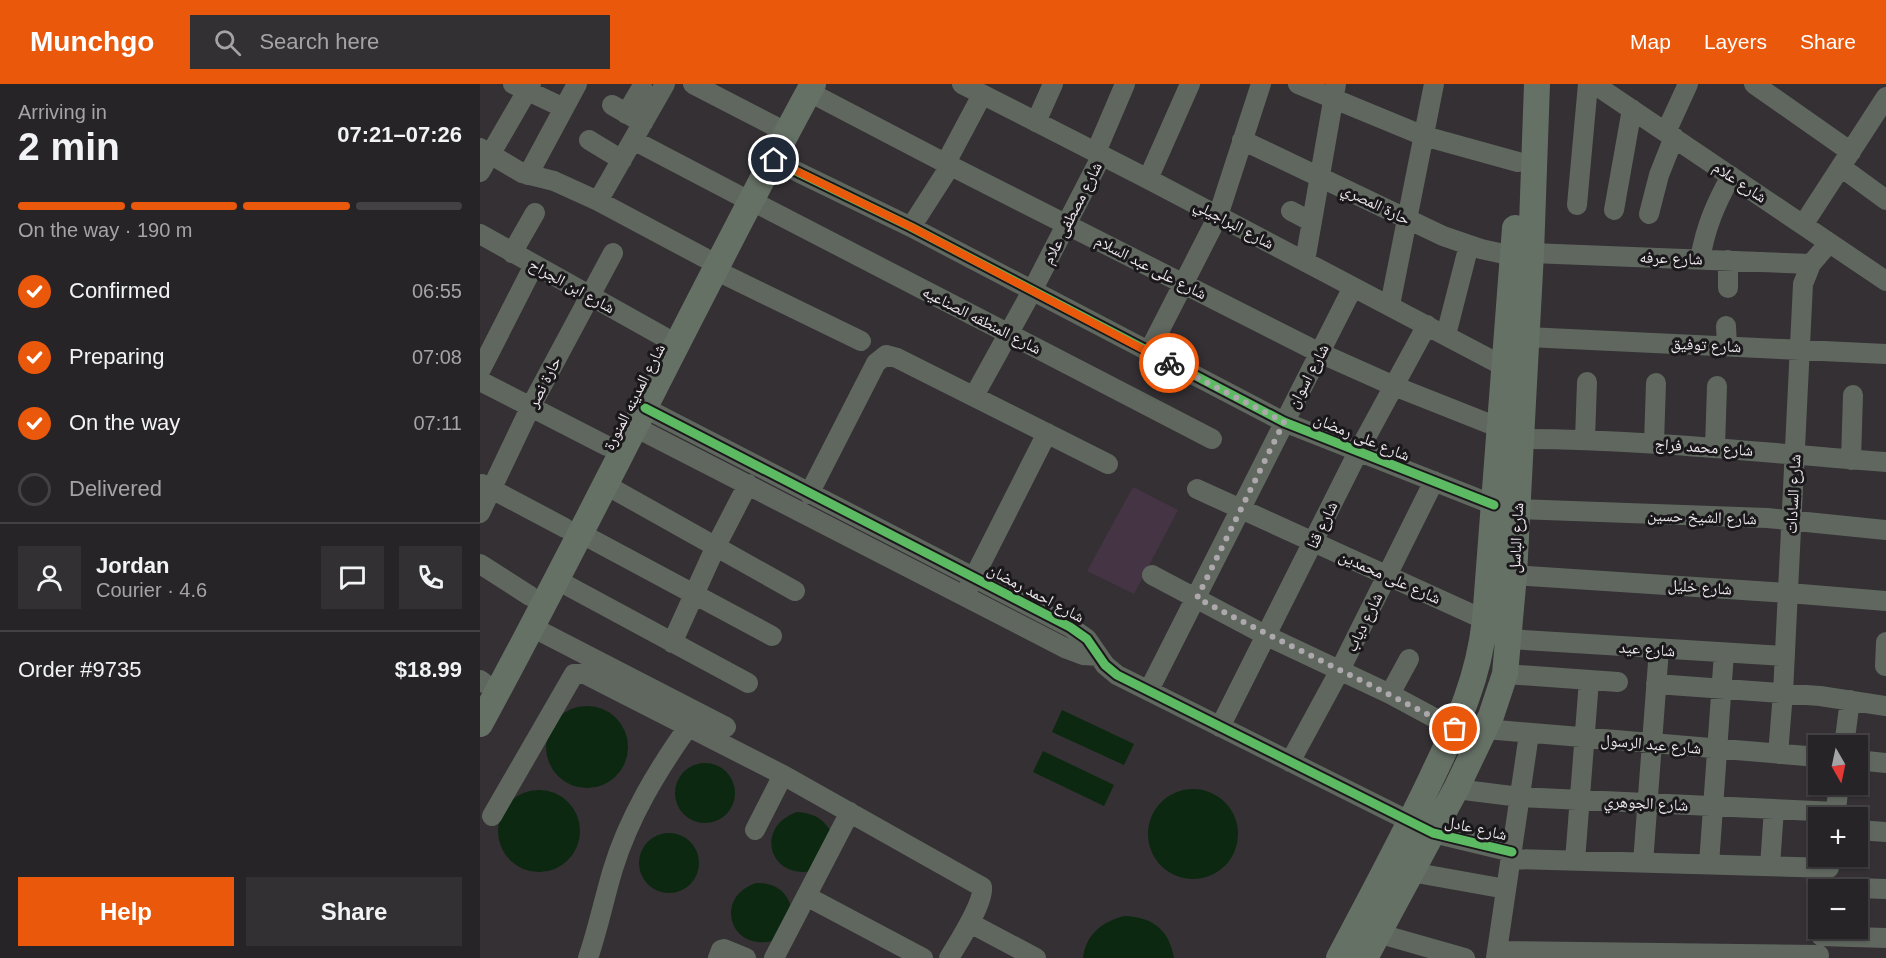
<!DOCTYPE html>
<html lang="en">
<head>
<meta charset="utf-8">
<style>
	:root { --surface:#272427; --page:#333033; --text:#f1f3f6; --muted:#a4a4a7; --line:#434144; --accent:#ea580c }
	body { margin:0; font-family:Helvetica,"Noto Naskh Arabic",sans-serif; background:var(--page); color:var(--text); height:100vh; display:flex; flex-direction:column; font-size:22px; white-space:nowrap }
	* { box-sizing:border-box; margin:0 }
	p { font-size:20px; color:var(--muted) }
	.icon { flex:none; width:33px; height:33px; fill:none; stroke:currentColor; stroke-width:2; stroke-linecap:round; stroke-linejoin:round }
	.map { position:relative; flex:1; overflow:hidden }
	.sheet { display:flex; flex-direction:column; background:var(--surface); width:480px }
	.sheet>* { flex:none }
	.needle { width:39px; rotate:171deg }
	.fabs { position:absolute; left:1328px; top:651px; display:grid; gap:12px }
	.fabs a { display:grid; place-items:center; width:60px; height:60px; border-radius:0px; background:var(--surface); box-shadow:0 2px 4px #0004,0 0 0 2px var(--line); font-size:30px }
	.pin { position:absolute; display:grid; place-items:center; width:51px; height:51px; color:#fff; margin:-26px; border:3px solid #fff; border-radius:50%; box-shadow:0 2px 6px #0007 }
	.courier { position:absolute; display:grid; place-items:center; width:60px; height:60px; margin:-30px; border:4px solid #ea580c; border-radius:50%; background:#fff; color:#222; box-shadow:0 2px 8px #0007 }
	.summary em { font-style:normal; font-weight:700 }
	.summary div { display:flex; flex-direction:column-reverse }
	.summary { display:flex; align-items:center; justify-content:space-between; height:102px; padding:0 18px }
	h1 { font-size:39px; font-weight:700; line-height:45px }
	.bar { display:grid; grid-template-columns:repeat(4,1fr); gap:9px 6px; align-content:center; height:72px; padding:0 18px }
	.bar i { height:8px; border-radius:4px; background:var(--line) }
	.bar .active { background:var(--accent) }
	.bar p { grid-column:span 4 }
	.line { display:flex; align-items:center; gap:15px; padding:0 18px; border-top:2px solid var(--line) }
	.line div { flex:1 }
	.round { display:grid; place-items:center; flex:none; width:63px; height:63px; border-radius:0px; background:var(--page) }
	ol { padding:0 18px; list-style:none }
	li { display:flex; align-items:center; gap:18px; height:66px }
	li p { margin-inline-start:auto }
	li .icon { padding:6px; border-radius:50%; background:var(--accent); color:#fff; stroke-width:4 }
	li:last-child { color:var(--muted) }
	li i { width:33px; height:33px; border:3px solid var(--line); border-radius:50% }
	.action { display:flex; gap:12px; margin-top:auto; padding:12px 18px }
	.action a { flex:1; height:69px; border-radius:0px; background:var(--accent); color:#fff; font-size:24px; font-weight:700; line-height:69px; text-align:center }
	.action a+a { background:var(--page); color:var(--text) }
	header { display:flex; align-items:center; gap:36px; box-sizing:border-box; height:84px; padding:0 30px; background:var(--accent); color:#fff }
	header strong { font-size:28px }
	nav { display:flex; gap:33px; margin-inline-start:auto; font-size:21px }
	.search { width:420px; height:54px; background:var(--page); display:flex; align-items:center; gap:15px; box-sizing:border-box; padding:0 21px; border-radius:0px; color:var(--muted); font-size:22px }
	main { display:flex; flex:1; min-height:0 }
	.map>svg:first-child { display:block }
	.green { fill:#453444 }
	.water { fill:#0c2810 }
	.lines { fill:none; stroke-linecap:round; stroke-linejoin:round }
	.minor { stroke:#5f675f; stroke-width:20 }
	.major { stroke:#667166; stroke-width:26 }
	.cycleway-casing { stroke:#1b181b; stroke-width:13 }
	.cycleway { stroke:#5cba63; stroke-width:9 }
	.done { stroke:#aca8ac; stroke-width:6; stroke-dasharray:0 10.8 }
	.route { stroke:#ea580c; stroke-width:8 }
	.labels { text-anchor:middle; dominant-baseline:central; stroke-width:6; stroke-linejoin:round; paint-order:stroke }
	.street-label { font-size:16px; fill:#ede9ed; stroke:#1b181b }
</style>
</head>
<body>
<header>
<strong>Munchgo</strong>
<div class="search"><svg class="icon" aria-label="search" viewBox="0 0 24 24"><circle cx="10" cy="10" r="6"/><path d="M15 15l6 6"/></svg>Search here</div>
<nav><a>Map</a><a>Layers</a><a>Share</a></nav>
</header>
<main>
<section class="sheet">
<div class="summary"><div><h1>2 min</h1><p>Arriving in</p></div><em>07:21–07:26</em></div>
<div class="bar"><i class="active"></i><i class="active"></i><i class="active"></i><i></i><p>On the way · 190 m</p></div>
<ol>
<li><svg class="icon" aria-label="check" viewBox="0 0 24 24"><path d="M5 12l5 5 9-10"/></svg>Confirmed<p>06:55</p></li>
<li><svg class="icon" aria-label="check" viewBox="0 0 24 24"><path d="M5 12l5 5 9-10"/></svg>Preparing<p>07:08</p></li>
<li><svg class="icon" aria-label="check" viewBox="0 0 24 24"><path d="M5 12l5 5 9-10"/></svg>On the way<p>07:11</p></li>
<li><i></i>Delivered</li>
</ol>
<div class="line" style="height:108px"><a class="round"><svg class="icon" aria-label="person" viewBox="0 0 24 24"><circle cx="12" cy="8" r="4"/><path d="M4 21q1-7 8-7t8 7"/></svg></a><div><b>Jordan</b><p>Courier · 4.6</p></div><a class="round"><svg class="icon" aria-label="chat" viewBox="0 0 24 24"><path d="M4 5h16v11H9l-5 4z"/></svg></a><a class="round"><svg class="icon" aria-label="phone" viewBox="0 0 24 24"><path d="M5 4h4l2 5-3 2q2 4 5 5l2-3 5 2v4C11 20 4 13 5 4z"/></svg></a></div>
<div class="line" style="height:78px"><div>Order #9735</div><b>$18.99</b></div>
<div class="action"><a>Help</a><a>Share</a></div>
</section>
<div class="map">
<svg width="1406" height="874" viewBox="0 0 1406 874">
	<rect width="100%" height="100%" fill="#343034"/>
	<path class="green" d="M 653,403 L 698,426 L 654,510 L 607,487 Z"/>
	<path class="water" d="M66 663a41 41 0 1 1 82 0a41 41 0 1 1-82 0Z
		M 582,626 L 654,660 L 644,681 L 572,648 Z
		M 563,667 L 634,701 L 624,722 L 553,688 Z
		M195 709a30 30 0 1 1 60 0a30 30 0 1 1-60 0Z
		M668 750a45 45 0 1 1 90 0a45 45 0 1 1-90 0Z
		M18 747a41 41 0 1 1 82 0a41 41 0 1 1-82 0Z
		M 317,728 C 332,729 341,733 350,746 L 333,787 C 289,796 274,743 317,728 Z
		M159 779a30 30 0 1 1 60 0a30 30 0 1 1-60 0Z
		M 276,799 C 296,799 307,807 312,826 L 292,857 C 249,867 234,813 276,799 Z
		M 644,832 C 672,833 689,845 694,874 L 603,874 C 606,850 622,838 644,832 Z"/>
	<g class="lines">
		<path class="minor" d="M 33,0 L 84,24
			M 213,0 L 294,42
			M 482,0 L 668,95 L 1025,283
			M 818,0 L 944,52 L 1038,78
			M 1114,0 L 1406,197
			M 1274,0 L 1371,68
			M 329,8 L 467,80 L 840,269 L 914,302 L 1020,344
			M 132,21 L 163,39
			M 146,30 L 162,3
			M 556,38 L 573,0
			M 1186,48 L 1208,0
			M 109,56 L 142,76
			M 153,56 L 258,111
			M 762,56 L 963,152 L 1001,165 L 1033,172
			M 0,64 L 42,89 L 74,97 L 118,117 L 225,174
			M 616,68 L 645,0
			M 293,76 L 431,143 L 804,338 L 1014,421
			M 1361,83 L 1406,116
			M 0,88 L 51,0
			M 48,91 L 97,0
			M 668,95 L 710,0
			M 118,117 L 185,0
			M 272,117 L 732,355
			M 1097,121 L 1108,0
			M 1134,126 L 1152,25
			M 811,127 L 832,138
			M 1169,130 L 1179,91 L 1194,53
			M 1323,141 L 1406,13
			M 431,143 L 465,90 L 469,73 L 502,11
			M 0,150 L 184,253
			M 32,169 L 55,129
			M 1051,169 L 1331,180
			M 1220,175 C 1226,142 1235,121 1251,92
			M 825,177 L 856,0
			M 235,186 L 381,257
			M 1248,204 L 1248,176
			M 910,221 L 954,0
			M 1246,242 L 1247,262
			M 966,251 L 989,161
			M 1047,253 L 1406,270
			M 668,269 L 738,132 L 781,0
			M 0,287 L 54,181
			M 0,297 L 127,362
			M 494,312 L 552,207 L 622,71
			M 165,324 L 590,543 L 607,555 L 625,581 L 637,591 L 953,749 L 1032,768
			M 155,343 L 587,565 L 603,571 L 619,572
			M 1041,355 C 1163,355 1284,369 1406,378
			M 1105,355 L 1107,298
			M 1174,359 L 1176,299
			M 1235,363 L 1237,302
			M 1371,376 L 1373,311
			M 2,400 L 85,444
			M 126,401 L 315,507
			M 717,405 L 1005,536
			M 329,410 L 396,279 L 406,271 L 417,274 L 628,380
			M 1037,425 L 1287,434 L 1406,446
			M 0,429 L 51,322 L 133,169
			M 100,449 L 292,552
			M 0,480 L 50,512
			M 672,491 L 787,552 L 910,610 L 975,645
			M 1034,491 L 1309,509 L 1406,517
			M 77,496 L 268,599
			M 488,505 L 567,349
			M 52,543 L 246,643
			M 1029,555 L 1305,572
			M 192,559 L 236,462 L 268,400
			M 1405,582 L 1406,558
			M 1025,590 L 1138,598
			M 0,596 L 4,599
			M 1176,600 L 1340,612 L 1406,622
			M 669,606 L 873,203
			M 910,610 L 929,575
			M 740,643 L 878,368 L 947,241
			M 1005,645 L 1338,673
			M 1364,662 L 1370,616
			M 1298,670 L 1303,609 L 1323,200 L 1331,180 L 1349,159
			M 1377,676 L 1406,679
			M 810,678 L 860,586 L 954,397
			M 976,705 L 1040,713 L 1356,728
			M 12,732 L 94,590 L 105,590 L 303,691 L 502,803 C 504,819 478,859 469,874
			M 1355,734 L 1359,700
			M 275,746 L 303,691
			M 1377,746 L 1406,748
			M 1031,775 L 1349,784
			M 1095,777 L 1109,596
			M 1163,779 L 1179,565
			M 1229,780 L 1244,569
			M 1290,782 L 1294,725
			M 931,788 L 1026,805
			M 1347,803 L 1406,805
			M 328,813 L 443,874
			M 490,839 L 556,874
			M 897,849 L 985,874
			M 1341,852 L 1406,854
			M 1017,867 L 1339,871
			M 108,874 C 118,845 124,815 133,785 C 149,733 177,687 208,643
			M 238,874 L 241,866 L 244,865 L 266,874
			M 294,874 L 370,728
			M 1016,874 L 1049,650"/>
		<path class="major" d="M 0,640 C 115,429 218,211 333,0
			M 859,874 C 890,815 922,756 951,695 C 977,640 998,598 1005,536 L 1035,144
			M 885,874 L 976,705 L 1011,632 L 1025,590 L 1034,491 L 1041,355 L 1051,169 L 1057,0"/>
		<defs>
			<path id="cycleway" d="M 293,76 L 431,143 L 804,338 L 1014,421
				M 165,324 L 590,543 L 607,555 L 625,581 L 637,591 L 953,749 L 1032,768"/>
		</defs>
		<use href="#cycleway" class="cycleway-casing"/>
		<use href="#cycleway" class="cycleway"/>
	</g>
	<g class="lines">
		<path class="done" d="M 689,279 L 804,338 L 717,514 C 802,559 890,599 975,645"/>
		<path class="route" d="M 294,76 L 431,143 L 689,279"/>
	</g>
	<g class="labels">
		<g class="street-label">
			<text transform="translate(1260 98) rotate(34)">شارع علام</text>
			<text transform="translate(896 120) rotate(26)">حارة المصري</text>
			<text transform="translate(592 129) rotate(-63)">شارع مصطفى علام</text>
			<text transform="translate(754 140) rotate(28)">شارع البراجيلي</text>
			<text transform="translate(1191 174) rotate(2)">شارع عرفه</text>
			<text transform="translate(671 183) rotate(27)">شارع على عبد السلام</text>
			<text transform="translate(92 202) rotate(29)">شارع ابن الجراح</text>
			<text transform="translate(502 236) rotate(27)">شارع المنطقه الصناعيه</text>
			<text transform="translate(1226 261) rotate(3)">شارع توفيق</text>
			<text transform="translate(828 292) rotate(-62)">شارع اسوان</text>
			<text transform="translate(64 298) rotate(-63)">حارة نصر</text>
			<text transform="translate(154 313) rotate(-63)">شارع المدينه المنورة</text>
			<text transform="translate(882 353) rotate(22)">شارع على رمضان</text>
			<text transform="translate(1224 363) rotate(4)">شارع محمد فراج</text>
			<text transform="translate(1313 410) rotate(-87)">شارع السادات</text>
			<text transform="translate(1222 433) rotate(2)">شارع الشيخ حسين</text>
			<text transform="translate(842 441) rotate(-64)">شارع قنا</text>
			<text transform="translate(1036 454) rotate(-87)">شارع الباسل</text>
			<text transform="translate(910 493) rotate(24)">شارع على محمدين</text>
			<text transform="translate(1220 503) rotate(4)">شارع خليل</text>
			<text transform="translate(556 509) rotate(28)">شارع احمد رمضان</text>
			<text transform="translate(884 538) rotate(-64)">شارع دياب</text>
			<text transform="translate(1167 565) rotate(4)">شارع عيد</text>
			<text transform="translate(1171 660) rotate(5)">شارع عبد الرسول</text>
			<text transform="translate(1166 719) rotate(3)">شارع الجوهري</text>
			<text transform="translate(996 744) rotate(13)">شارع عادل</text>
		</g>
	</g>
</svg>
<div class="fabs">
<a><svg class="needle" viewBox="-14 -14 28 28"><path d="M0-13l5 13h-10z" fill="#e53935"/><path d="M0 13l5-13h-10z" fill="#a4a4a7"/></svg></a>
<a>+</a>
<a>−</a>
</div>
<div class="pin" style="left:975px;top:645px;background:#ea580c"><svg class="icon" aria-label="bag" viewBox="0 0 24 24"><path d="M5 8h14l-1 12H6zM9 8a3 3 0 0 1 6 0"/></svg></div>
<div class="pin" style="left:294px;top:76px;background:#1f2937"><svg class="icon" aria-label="home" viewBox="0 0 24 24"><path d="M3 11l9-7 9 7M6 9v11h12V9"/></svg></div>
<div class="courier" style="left:689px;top:279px"><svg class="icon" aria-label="bike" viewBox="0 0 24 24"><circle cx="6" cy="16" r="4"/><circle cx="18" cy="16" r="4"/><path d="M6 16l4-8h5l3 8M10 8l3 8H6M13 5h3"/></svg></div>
</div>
</main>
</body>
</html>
